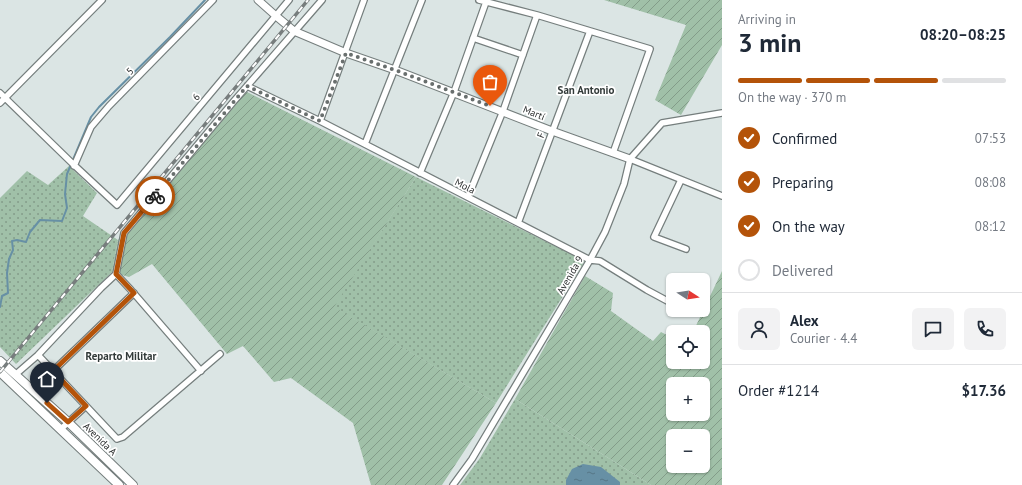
<!DOCTYPE html>
<html lang="en">
<head>
<meta charset="utf-8">
<style>
	:root { --surface:#fff; --page:#f2f2f3; --text:#1f2937; --muted:#747a83; --line:#e0e1e3; --accent:#b45309 }
	body { margin:0; font-family:"PT Sans",sans-serif; background:var(--page); color:var(--text); height:100vh; display:flex; flex-direction:column; font-size:15px; white-space:nowrap }
	* { box-sizing:border-box; margin:0 }
	p { font-size:13px; color:var(--muted) }
	.icon { flex:none; width:22px; height:22px; fill:none; stroke:currentColor; stroke-width:2; stroke-linecap:round; stroke-linejoin:round }
	.map { position:relative; flex:1; overflow:hidden }
	.side { display:flex; flex-direction:column; background:var(--surface); width:300px }
	.side>* { flex:none }
	.needle { width:26px; rotate:102deg }
	.controls { position:absolute; left:666px; top:273px; display:grid; gap:8px }
	.controls a { display:grid; place-items:center; width:44px; height:44px; border-radius:6px; background:var(--surface); box-shadow:0 1px 3px #0004; font-size:20px }
	.pin { position:absolute; display:grid; place-items:center; width:34px; height:34px; color:#fff; margin:-41px -17px; border-radius:50% 50% 50% 0; rotate:-45deg; box-shadow:0 0 4px #0007 }
	.pin .icon { rotate:45deg }
	.courier { position:absolute; display:grid; place-items:center; width:40px; height:40px; margin:-20px; border:3px solid #b45309; border-radius:50%; background:#fff; color:#222; box-shadow:0 1px 5px #0007 }
	.headline em { font-style:normal; font-weight:700 }
	.headline div { display:flex; flex-direction:column-reverse }
	.headline { display:flex; align-items:center; justify-content:space-between; height:68px; padding:0 16px }
	h1 { font-size:26px; font-weight:700; line-height:30px }
	.bar { display:grid; grid-template-columns:repeat(4,1fr); gap:6px 4px; align-content:center; height:48px; padding:0 16px }
	.bar i { height:5px; border-radius:3px; background:var(--line) }
	.bar .current { background:var(--accent) }
	.bar p { grid-column:span 4 }
	.line { display:flex; align-items:center; gap:10px; padding:0 16px; border-top:1px solid var(--line) }
	.line div { flex:1 }
	.round { display:grid; place-items:center; flex:none; width:42px; height:42px; border-radius:6px; background:var(--page) }
	ol { padding:0 16px; list-style:none }
	li { display:flex; align-items:center; gap:12px; height:44px }
	li p { margin-inline-start:auto }
	li .icon { padding:4px; border-radius:50%; background:var(--accent); color:#fff; stroke-width:4 }
	li:last-child { color:var(--muted) }
	li i { width:22px; height:22px; border:2px solid var(--line); border-radius:50% }
	main { display:flex; flex:1; min-height:0 }
	.map>svg:first-child { display:block }
	.grass { fill:url(#grass-dots) }
	.garden { fill:url(#garden-furrows); fill-rule:evenodd }
	.water { fill:url(#water-ripples) }
	.lines { fill:none; stroke-linecap:round; stroke-linejoin:round }
	.stream { stroke:#6790a5; stroke-width:2 }
	.minor-casing { stroke:#757e7d; stroke-width:8 }
	.tertiary-casing { stroke:#757e7d; stroke-width:9 }
	.secondary-casing { stroke:#757e7d; stroke-width:10 }
	.minor { stroke:#fff; stroke-width:5.5 }
	.tertiary { stroke:#fff; stroke-width:7 }
	.secondary { stroke:#fff; stroke-width:8 }
	.rail-casing { stroke:#777d7d; stroke-width:3.5 }
	.rail { stroke:#fff; stroke-width:2; stroke-dasharray:6; stroke-linecap:butt }
	.done { stroke:#696f6e; stroke-width:4; stroke-dasharray:0 7.2 }
	.route { stroke:#b45309; stroke-width:5 }
	.labels { text-anchor:middle; dominant-baseline:central; stroke-width:3.5; stroke-linejoin:round; paint-order:stroke }
	.street-label { font-size:10px; fill:#2c2f2f; stroke:#fff }
	.neighbourhood-label { font-size:11px; font-weight:bold; fill:#323a39; stroke:#fff }
</style>
</head>
<body>
<main>
<div class="map">
<svg width="722" height="485" viewBox="0 0 722 485">
	<defs>
		<pattern id="grass-dots" width="8" height="8" patternUnits="userSpaceOnUse"><rect width="8" height="8" fill="#a0c0a8"/><path d="M2 2h.1M6 6h.1" fill="none" stroke="#839c89" stroke-width="1.8" stroke-linecap="round"/></pattern>
		<pattern id="garden-furrows" width="10" height="10" patternUnits="userSpaceOnUse"><rect width="10" height="10" fill="#a0c0a8"/><path d="M-1 1l2-2M0 10L10 0M9 11l2-2" fill="none" stroke="#839c89"/></pattern>
		<pattern id="water-ripples" width="26" height="14" patternUnits="userSpaceOnUse"><rect width="26" height="14" fill="#6790a5"/><path d="M2 4q2-2 4 0t4 0M15 11q2-2 4 0t4 0" fill="none" stroke="#557687"/></pattern>
	</defs>
	<rect width="100%" height="100%" fill="#dbe5e4"/>
	<path class="grass" d="M 69,166 L 97,193 L 83,216 L 118,240 L 112,272 L 16,364 L 0,347 L 0,198 L 27,171 L 48,185 Z
		M 416,177 L 585,261 L 496,403 L 333,307 Z
		M 515,399 L 651,485 L 460,485 L 480,458 Z"/>
	<path class="garden" d="M 604,0 L 722,0 L 722,45 L 681,115 L 655,100 L 686,25 Z
		M 243,90 L 416,177 L 334,307 L 496,403 L 442,485 L 371,485 L 353,423 L 291,378 L 274,382 L 243,346 L 227,354 L 152,264 L 129,277 L 112,272 L 118,240 Z
		M 722,271 L 722,485 L 651,485 L 515,399 L 585,276 L 613,293 L 611,311 L 653,341 L 661,332 L 673,338 L 673,362 L 703,362 L 703,332 L 693,332 ZM 673,384 L 703,384 L 703,414 L 673,414 ZM 673,436 L 703,436 L 703,466 L 673,466 Z"/>
	<path class="water" d="M 583,464 L 601,467 L 620,482 L 620,485 L 566,485 L 566,480 L 572,469 Z"/>
	<g class="lines">
		<path class="stream" d="M 0,307 L 2,296 L 8,293 L 7,273 L 9,259 L 13,250 L 12,241 L 17,240 L 26,242 L 30,232 L 40,220 L 62,221 L 67,208 L 65,194 L 67,174 L 91,117 L 99,107 L 170,37 L 205,0"/>
		<defs>
			<path id="minor" d="M 479,0 L 537,15 L 650,49 L 613,153
				M 473,38 L 523,55
				M 247,86 L 320,121 L 590,260 L 600,261 L 647,290 L 673,304
				M 0,93 L 74,165 L 117,205 L 289,0
				M 0,103 L 102,0
				M 320,121 L 364,0
				M 365,144 L 422,0
				M 630,159 L 722,196
				M 74,166 L 91,127 L 109,106 L 213,0
				M 420,173 L 454,92 L 486,2
				M 681,180 L 654,237 L 686,249
				M 468,197 L 503,111 L 537,15
				M 518,223 L 590,31
				M 116,274 L 131,290 L 201,371
				M 38,355 L 117,439 L 123,437 L 220,354
				M 53,371 L 134,293
				M 15,375 L 38,355 L 101,288 L 116,274 L 124,233 L 234,101 L 322,0
				M 61,429 L 86,406
				M 453,485 L 472,459 L 590,260 L 605,232 L 624,184 L 630,159 L 662,123 L 722,113"/>
			<path id="tertiary" d="M 258,0 L 276,16 L 294,31 L 346,53 L 395,70 L 552,131 L 630,159"/>
			<path id="secondary" d="M 0,361 L 68,422 L 133,485
				M 0,372 L 119,485"/>
		</defs>
		<use href="#minor" class="minor-casing"/>
		<use href="#tertiary" class="tertiary-casing"/>
		<use href="#secondary" class="secondary-casing"/>
		<use href="#minor" class="minor"/>
		<use href="#tertiary" class="tertiary"/>
		<use href="#secondary" class="secondary"/>
		<defs>
			<path id="rail" d="M 0,372 L 308,0"/>
		</defs>
		<use href="#rail" class="rail-casing"/>
		<use href="#rail" class="rail"/>
	</g>
	<g class="lines">
		<path class="done" d="M 155,196 L 247,86 L 320,121 L 346,53 L 395,70 L 490,106"/>
		<path class="route" d="M 47,403 L 68,422 L 86,406 L 53,371 L 134,293 L 116,274 L 124,233 L 155,196"/>
	</g>
	<g class="labels">
		<g class="street-label">
			<text transform="translate(130 71) rotate(-45)">5</text>
			<text transform="translate(196 97) rotate(-50)">6</text>
			<text transform="translate(534 113) rotate(22)">Martí</text>
			<text transform="translate(541 135) rotate(-69)">F</text>
			<text transform="translate(465 186) rotate(27)">Mola</text>
			<text transform="translate(570 275) rotate(-60)">Avenida 9</text>
			<text transform="translate(100 439) rotate(44)">Avenida A</text>
		</g>
		<g class="neighbourhood-label">
			<text x="586" y="90">San Antonio</text>
			<text x="121" y="356">Reparto Militar</text>
		</g>
	</g>
</svg>
<div class="controls">
<a><svg class="needle" viewBox="-14 -14 28 28"><path d="M0-13l5 13h-10z" fill="#e53935"/><path d="M0 13l5-13h-10z" fill="#747a83"/></svg></a>
<a><svg class="icon" aria-label="locate" viewBox="0 0 24 24"><circle cx="12" cy="12" r="6"/><path d="M12 2v4M12 18v4M2 12h4M18 12h4"/></svg></a>
<a>+</a>
<a>−</a>
</div>
<div class="pin" style="left:490px;top:106px;background:#ea580c"><svg class="icon" aria-label="bag" viewBox="0 0 24 24"><path d="M5 8h14l-1 12H6zM9 8a3 3 0 0 1 6 0"/></svg></div>
<div class="pin" style="left:47px;top:403px;background:#1f2937"><svg class="icon" aria-label="home" viewBox="0 0 24 24"><path d="M3 11l9-7 9 7M6 9v11h12V9"/></svg></div>
<div class="courier" style="left:155px;top:196px"><svg class="icon" aria-label="bike" viewBox="0 0 24 24"><circle cx="6" cy="16" r="4"/><circle cx="18" cy="16" r="4"/><path d="M6 16l4-8h5l3 8M10 8l3 8H6M13 5h3"/></svg></div>
</div>
<section class="side">
<div class="headline"><div><h1>3 min</h1><p>Arriving in</p></div><em>08:20–08:25</em></div>
<div class="bar"><i class="current"></i><i class="current"></i><i class="current"></i><i></i><p>On the way · 370 m</p></div>
<ol>
<li><svg class="icon" aria-label="check" viewBox="0 0 24 24"><path d="M5 12l5 5 9-10"/></svg>Confirmed<p>07:53</p></li>
<li><svg class="icon" aria-label="check" viewBox="0 0 24 24"><path d="M5 12l5 5 9-10"/></svg>Preparing<p>08:08</p></li>
<li><svg class="icon" aria-label="check" viewBox="0 0 24 24"><path d="M5 12l5 5 9-10"/></svg>On the way<p>08:12</p></li>
<li><i></i>Delivered</li>
</ol>
<div class="line" style="height:72px"><a class="round"><svg class="icon" aria-label="person" viewBox="0 0 24 24"><circle cx="12" cy="8" r="4"/><path d="M4 21q1-7 8-7t8 7"/></svg></a><div><b>Alex</b><p>Courier · 4.4</p></div><a class="round"><svg class="icon" aria-label="chat" viewBox="0 0 24 24"><path d="M4 5h16v11H9l-5 4z"/></svg></a><a class="round"><svg class="icon" aria-label="phone" viewBox="0 0 24 24"><path d="M5 4h4l2 5-3 2q2 4 5 5l2-3 5 2v4C11 20 4 13 5 4z"/></svg></a></div>
<div class="line" style="height:52px"><div>Order #1214</div><b>$17.36</b></div>
</section>
</main>
</body>
</html>
